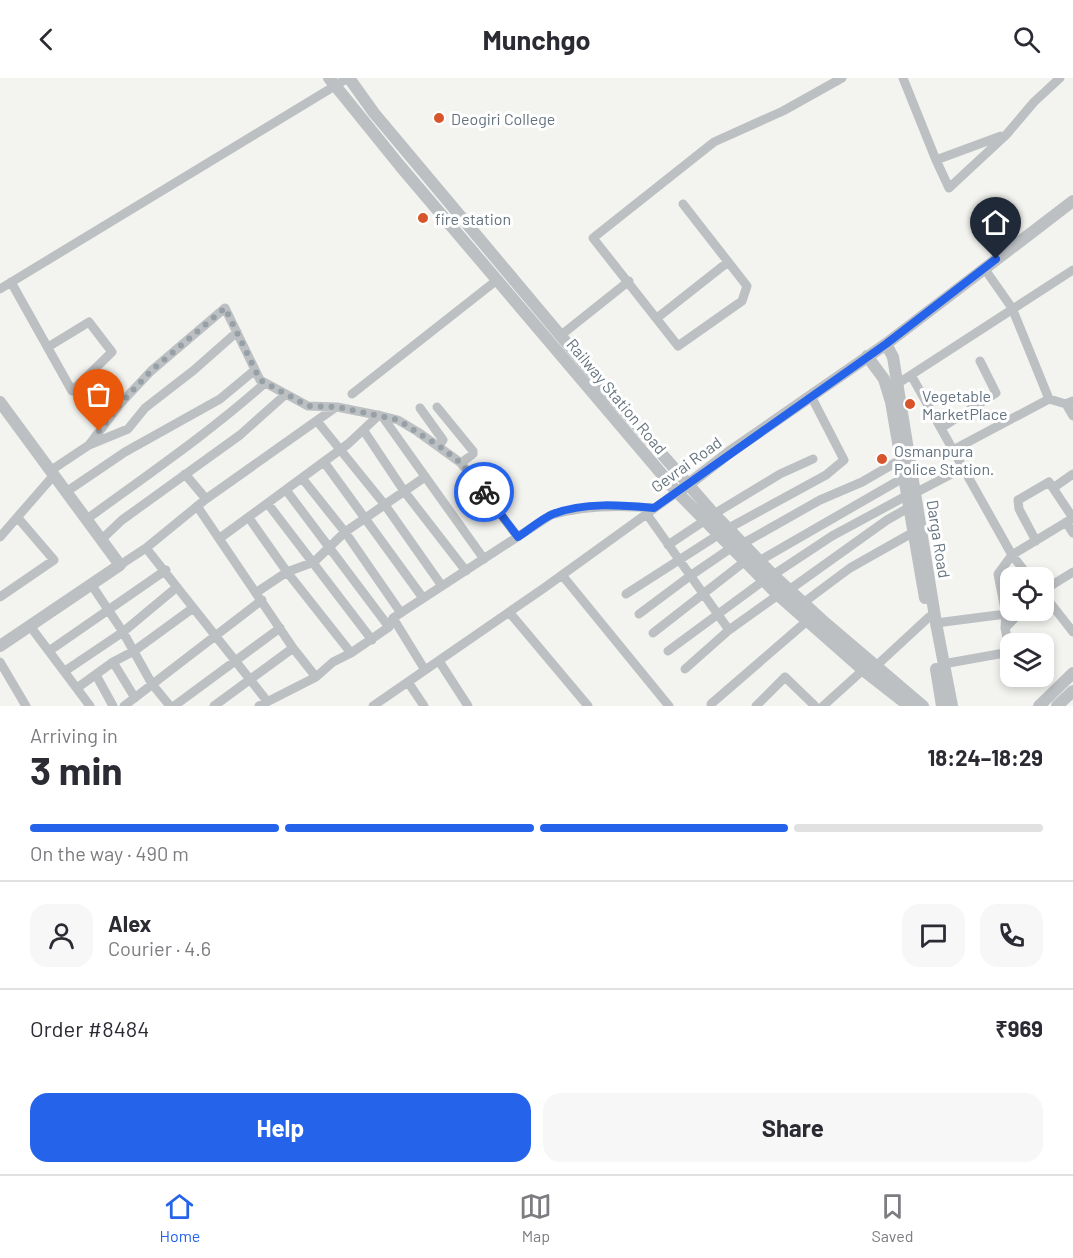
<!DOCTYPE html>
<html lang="en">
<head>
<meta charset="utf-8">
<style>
	:root { --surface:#fff; --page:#f7f7f7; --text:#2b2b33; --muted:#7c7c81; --line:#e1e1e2; --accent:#2563eb }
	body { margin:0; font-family:Barlow,sans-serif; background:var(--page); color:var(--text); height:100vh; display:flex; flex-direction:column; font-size:22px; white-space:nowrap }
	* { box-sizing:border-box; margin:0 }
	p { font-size:20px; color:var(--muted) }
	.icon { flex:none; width:33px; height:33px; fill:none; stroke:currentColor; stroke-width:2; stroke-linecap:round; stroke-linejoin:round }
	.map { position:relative; height:628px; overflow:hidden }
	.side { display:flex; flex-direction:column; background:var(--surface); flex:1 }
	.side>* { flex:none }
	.fabs { position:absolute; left:1000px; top:489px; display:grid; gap:12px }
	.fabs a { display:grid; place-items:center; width:54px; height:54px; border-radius:12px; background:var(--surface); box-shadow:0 3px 9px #0003; font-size:30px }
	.pin { position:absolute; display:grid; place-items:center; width:51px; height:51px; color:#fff; margin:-62px -26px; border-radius:50% 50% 50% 0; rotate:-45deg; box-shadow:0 0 6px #0007 }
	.pin .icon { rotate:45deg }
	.courier { position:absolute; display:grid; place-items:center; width:60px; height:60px; margin:-30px; border:4px solid #2563eb; border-radius:50%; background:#fff; color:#222; box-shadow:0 2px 8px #0007 }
	.head em { font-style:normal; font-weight:700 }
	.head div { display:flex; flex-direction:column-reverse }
	.head { display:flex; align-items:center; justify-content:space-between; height:102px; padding:0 30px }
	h1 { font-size:39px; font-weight:700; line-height:45px }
	.bar { display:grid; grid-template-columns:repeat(4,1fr); gap:9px 6px; align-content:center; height:72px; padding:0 30px }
	.bar i { height:8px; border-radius:4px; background:var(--line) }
	.bar .active { background:var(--accent) }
	.bar p { grid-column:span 4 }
	.line { display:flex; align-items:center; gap:15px; padding:0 30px; border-top:2px solid var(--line) }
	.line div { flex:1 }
	.round { display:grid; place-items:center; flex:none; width:63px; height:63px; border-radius:18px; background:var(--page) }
	.action { display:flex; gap:12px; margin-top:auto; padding:12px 30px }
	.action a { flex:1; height:69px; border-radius:18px; background:var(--accent); color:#fff; font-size:24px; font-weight:700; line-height:69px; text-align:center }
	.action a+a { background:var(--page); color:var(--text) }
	header { display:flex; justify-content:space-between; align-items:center; height:78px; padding:0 30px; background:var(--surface); font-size:27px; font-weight:700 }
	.tab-bar { display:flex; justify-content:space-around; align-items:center; height:84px; border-top:2px solid var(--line); background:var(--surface); font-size:16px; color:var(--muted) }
	.tab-bar a { display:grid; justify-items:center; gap:3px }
	.tab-bar .active { color:var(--accent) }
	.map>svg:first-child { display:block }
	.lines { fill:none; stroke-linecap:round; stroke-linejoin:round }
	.minor { stroke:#bcc0c3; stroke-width:9 }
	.tertiary { stroke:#bcc0c3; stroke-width:12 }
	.done { stroke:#96a0a6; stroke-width:6; stroke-dasharray:0 10.8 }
	.route { stroke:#2563eb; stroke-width:8 }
	.poi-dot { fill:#d8552b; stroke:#fff; stroke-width:2 }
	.labels { text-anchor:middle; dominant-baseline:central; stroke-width:6; stroke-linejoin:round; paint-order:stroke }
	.poi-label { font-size:16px; fill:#64737f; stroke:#fff; text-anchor:start }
	.street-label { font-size:16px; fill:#64737f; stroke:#fff }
</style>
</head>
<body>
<header><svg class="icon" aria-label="back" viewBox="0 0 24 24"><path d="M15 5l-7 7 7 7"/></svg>Munchgo<svg class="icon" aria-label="search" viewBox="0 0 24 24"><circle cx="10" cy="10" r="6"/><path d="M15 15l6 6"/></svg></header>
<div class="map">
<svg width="1073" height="628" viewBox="0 0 1073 628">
	<rect width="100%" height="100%" fill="#f3f3ef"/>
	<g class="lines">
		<path class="minor" d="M 903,0 L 936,82 L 949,110 L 1006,57 L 1034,24 L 1060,0
			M 936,82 L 1001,58
			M 683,126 L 747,208 L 742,223 L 678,268 L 593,160 L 714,64 L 783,33 L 842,0
			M 984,190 L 1012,230 L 1049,321
			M 11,204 L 72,313 L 112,274 L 89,244 L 48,269
			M 0,211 L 348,0
			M 657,240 L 728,184
			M 560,258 L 629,203
			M 911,297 L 1012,477 L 1030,500
			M 894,308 L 1073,192
			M 352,316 L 497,202
			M 1066,326 L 1073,338
			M 437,329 L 473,373 L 473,376 L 461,385
			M 420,330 L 443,362 L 439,368
			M 382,338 L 484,481
			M 317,343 L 385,427 L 442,508
			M 941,350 L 996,315 L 980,283
			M 364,353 L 404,413 L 466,493
			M 89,367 L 120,326 L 151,293 L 225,230 L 260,302 L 308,328 L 337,329 L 382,338 L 398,342 L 418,354 L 461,385 L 518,459
			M 953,372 L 1049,321 L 1066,326 L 1073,323
			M 324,384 L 423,520
			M 50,393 L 89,367 L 128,351 L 145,330 L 194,292 L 237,254
			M 185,396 L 206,421
			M 302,400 L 345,454 L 401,535
			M 1053,410 L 1073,396
			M 286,412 L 389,549
			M 66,414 L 125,374 L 220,321 L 255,292
			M 915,415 L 963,390
			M 268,426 L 372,562
			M 197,428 L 293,570 L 316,599
			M 646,435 L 729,552
			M 714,436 L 780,396 L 813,381
			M 249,440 L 287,494 L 351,575
			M 87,441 C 147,397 209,355 265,305
			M 1066,444 L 1073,455
			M 727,451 L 826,397 L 844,382 L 811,318
			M 0,459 L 54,397
			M 220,460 L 348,366 L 379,337
			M 102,461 L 122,442 L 240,357 L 286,316
			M 1036,463 L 1019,431 L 1018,422 L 1049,404 L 1073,440
			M 742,466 L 820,422 L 862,404 L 900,382
			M 668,467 L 704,443
			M 146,470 L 267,623
			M 759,483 L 903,400
			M 120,487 L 146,470 L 206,421 L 336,329
			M 562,497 L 669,628
			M 773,497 L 832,458 L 906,418
			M 91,506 L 123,554 L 152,606 L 170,628
			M 789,512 L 887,442 L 908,430
			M 1044,512 L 1073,494
			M 257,514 L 287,494 L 314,484 L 345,454 L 425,399
			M 626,516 L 718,457
			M 1044,517 L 1073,554
			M 0,519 L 54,482 L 18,440
			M 803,525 L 850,490 L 912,455
			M 509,534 L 588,628
			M 639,536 L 690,498 L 731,470
			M 393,540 L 425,592
			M 936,545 L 1006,536
			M 30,548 L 90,628
			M 1005,550 L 1023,532
			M 653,555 L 744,484
			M 49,573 L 166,492
			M 668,573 L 763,503
			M 439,583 L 468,628
			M 0,584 L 26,628
			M 113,584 L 135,620
			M 943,586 L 1010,574 L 1005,550 L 1006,536 L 998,496 L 1012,477 L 1073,440
			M 685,591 L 729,552 L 778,517
			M 65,593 L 123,554 L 177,509
			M 96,597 L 113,628
			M 408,604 L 424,628
			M 77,610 L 113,584 L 134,573 L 193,530
			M 711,626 L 807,543
			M 124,628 L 262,522
			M 174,628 L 280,550
			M 214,628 L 293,570
			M 259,628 L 316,599 L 333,584 L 351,575 L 389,549 L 393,540 L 551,437 C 585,427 619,427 654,430
			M 373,628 L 544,510 L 677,414
			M 756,628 L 785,599 L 815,628
			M 823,628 L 863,592 L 876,588 L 929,539"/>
		<path class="tertiary" d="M 329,0 L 401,89 L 677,414 L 778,517 L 863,592 L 909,628
			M 349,0 L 374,35 L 607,313 L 714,436 L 773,497 L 822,542 L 923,628
			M 886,266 L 893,279 L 936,545 L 952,628
			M 867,278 L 884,301 L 891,324 L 925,520
			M 0,324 L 120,487 L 0,568
			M 681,412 L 730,374 L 886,266 L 1073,123
			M 936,591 L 942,628
			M 1039,628 L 1073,595
			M 1057,628 L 1073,613"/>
	</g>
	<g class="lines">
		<path class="done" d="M 99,353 L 120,326 L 151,293 L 225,230 L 260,302 L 308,328 L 337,329 L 398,342 L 439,368 L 461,385 L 484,414"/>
		<path class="route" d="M 484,414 L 518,459 C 529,452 541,441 553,436 C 584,424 621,427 654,430 L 886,266 L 996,181"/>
	</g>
	<g class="poi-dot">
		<circle cx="439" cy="40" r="6"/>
		<circle cx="423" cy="140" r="6"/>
		<circle cx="910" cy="326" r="6"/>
		<circle cx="882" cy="381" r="6"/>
	</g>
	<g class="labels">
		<g class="poi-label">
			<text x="451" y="40">Deogiri College</text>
			<text x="435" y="140">fire station</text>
			<text x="922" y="317">Vegetable<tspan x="922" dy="18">MarketPlace</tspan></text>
			<text x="894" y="372">Osmanpura<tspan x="894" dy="18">Police Station.</tspan></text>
		</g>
		<g class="street-label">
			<text transform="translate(617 318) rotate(50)">Railway Station Road</text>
			<text transform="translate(686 386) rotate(-36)">Gevrai Road</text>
			<text transform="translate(939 461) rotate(81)">Darga Road</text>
		</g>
	</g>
</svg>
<div class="fabs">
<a><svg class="icon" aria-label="locate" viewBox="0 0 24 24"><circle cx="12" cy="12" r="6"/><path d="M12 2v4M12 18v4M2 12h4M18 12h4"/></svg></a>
<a><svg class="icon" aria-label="layers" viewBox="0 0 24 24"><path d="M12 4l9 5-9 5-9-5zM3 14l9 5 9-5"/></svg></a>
</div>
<div class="pin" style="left:99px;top:353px;background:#ea580c"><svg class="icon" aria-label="bag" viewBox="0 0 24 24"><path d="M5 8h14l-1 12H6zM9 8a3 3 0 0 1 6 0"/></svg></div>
<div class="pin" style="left:996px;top:181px;background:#1f2937"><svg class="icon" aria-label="home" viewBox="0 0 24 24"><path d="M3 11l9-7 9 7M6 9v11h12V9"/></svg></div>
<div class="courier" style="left:484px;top:414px"><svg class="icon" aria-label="bike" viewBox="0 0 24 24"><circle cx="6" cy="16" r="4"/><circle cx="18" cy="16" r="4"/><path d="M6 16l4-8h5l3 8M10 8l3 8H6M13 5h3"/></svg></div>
</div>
<section class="side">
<div class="head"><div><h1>3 min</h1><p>Arriving in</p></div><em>18:24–18:29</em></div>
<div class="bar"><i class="active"></i><i class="active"></i><i class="active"></i><i></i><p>On the way · 490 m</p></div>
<div class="line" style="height:108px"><a class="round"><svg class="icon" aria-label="person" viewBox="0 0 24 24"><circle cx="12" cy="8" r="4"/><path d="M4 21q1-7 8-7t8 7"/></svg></a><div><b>Alex</b><p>Courier · 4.6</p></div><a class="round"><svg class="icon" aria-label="chat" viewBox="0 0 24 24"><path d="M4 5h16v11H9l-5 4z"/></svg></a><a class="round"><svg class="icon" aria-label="phone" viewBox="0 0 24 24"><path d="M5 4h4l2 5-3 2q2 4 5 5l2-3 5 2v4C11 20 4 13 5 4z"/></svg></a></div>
<div class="line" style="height:78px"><div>Order #8484</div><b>₹969</b></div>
<div class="action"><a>Help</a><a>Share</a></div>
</section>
<nav class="tab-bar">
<a class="active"><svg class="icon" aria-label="home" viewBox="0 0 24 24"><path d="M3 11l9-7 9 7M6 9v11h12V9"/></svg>Home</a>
<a><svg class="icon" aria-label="map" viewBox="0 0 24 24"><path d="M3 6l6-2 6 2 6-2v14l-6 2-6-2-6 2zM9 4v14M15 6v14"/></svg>Map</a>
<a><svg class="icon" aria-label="saved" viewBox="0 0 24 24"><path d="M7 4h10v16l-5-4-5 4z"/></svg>Saved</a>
</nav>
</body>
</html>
